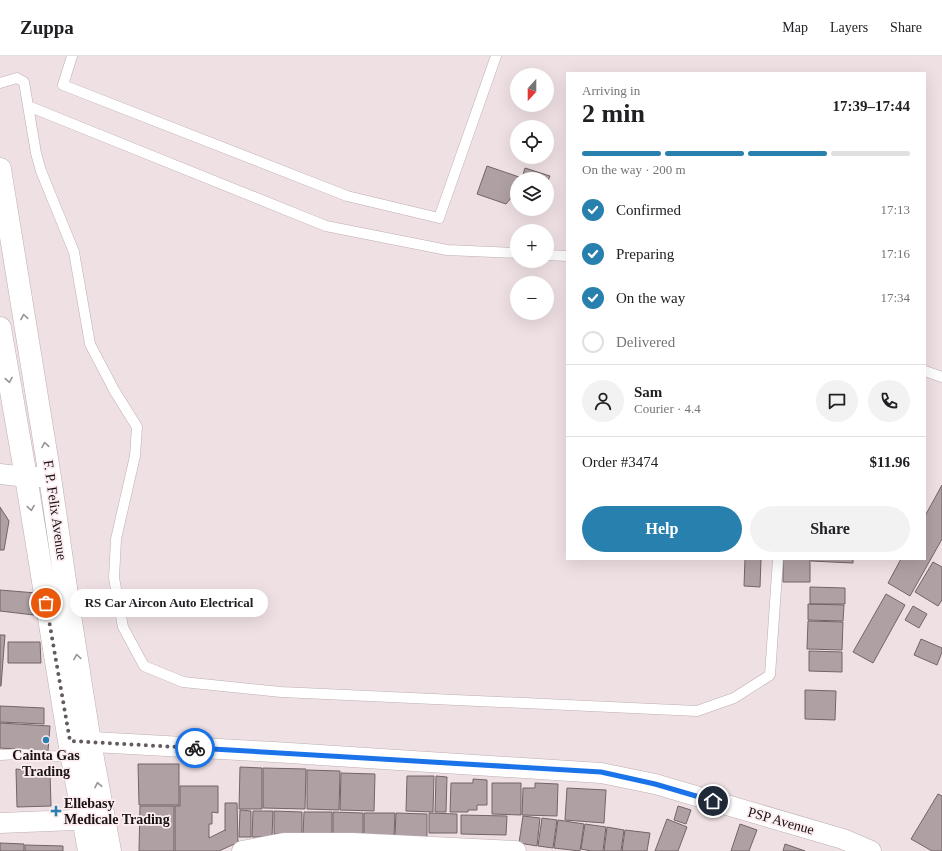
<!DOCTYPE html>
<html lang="en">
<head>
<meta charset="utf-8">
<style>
	:root { --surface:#fff; --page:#f2f2f2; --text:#202124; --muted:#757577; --line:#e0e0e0; --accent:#2880ae }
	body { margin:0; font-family:"Times New Roman",serif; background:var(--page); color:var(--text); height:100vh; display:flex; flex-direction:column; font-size:15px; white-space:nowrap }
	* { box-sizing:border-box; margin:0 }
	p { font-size:13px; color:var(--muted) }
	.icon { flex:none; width:22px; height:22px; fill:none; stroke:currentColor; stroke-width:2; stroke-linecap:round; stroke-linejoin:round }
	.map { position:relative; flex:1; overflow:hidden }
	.sheet { position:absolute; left:566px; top:16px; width:360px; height:488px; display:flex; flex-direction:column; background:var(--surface); border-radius:0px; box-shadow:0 4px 16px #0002 }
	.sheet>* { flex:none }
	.needle { width:26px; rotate:201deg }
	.fabs { position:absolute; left:510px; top:12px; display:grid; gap:8px }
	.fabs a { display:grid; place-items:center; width:44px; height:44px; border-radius:50%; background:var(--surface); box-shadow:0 4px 16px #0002; font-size:20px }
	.pin { position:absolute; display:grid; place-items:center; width:34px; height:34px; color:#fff; margin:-17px; border:2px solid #fff; border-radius:50%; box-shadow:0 1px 4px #0007 }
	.courier { position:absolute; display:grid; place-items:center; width:40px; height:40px; margin:-20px; border:3px solid #1a73e8; border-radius:50%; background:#fff; color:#222; box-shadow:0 1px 5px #0007 }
	.bubble { position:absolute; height:28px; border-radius:14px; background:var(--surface); box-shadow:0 4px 16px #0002; font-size:13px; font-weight:700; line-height:28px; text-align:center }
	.head em { font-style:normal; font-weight:700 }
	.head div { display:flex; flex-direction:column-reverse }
	.head { display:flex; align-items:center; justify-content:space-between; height:68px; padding:0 16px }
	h1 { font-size:26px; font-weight:700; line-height:30px }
	.bar { display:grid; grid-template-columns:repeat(4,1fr); gap:6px 4px; align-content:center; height:48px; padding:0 16px }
	.bar i { height:5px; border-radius:3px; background:var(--line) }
	.bar .active { background:var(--accent) }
	.bar p { grid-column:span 4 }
	.line { display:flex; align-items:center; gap:10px; padding:0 16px; border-top:1px solid var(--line) }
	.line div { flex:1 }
	.round { display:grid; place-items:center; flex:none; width:42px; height:42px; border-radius:21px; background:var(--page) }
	ol { padding:0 16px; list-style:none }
	li { display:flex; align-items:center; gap:12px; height:44px }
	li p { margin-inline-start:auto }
	li .icon { padding:4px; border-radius:50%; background:var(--accent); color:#fff; stroke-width:4 }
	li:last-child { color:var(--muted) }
	li i { width:22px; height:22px; border:2px solid var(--line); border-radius:50% }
	.cta { display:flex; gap:8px; margin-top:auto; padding:8px 16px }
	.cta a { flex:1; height:46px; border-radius:24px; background:var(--accent); color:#fff; font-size:16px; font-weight:700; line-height:46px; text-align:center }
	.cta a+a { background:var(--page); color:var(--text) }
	header { display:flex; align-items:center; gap:24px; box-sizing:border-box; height:56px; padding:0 20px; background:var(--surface); border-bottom:1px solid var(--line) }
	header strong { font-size:19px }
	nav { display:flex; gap:22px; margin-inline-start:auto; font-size:14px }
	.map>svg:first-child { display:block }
	.building { fill:#afa0a3; stroke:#726467 }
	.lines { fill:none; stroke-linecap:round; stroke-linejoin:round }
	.service-casing { stroke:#bdaeb2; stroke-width:11 }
	.minor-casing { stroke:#bdaeb2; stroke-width:21 }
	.secondary-casing { stroke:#bdaeb2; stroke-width:23 }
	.service { stroke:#fff; stroke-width:10 }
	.minor { stroke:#fff; stroke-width:20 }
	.secondary { stroke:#fff; stroke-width:22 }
	.oneway { stroke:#979495 }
	.done { stroke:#635a5c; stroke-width:4; stroke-dasharray:0 7.2 }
	.route { stroke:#1a73e8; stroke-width:5 }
	.poi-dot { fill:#2880ae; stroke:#fdedf0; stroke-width:1.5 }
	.labels { text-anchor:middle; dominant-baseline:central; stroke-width:3.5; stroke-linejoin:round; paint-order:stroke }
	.street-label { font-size:14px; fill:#171213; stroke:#fdedf0 }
	.poi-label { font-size:14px; font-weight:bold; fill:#171213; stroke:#fdedf0 }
</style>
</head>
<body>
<header>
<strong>Zuppa</strong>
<nav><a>Map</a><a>Layers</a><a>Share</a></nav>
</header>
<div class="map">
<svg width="942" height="795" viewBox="0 0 942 795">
	<rect width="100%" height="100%" fill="#efe0e3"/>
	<path class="building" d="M 487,110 L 522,122 L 525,112 L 550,120 L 547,127 L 547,123 L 517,123 L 517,136 L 516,136 L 506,148 L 477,138 Z
		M 942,429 L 942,483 L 910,540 L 888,527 L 901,503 L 925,503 L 925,460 Z
		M 0,451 L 9,465 L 4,494 L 0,494 Z
		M 745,503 L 761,503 L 760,531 L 744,530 Z
		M 783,503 L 810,503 L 810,526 L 783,526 Z
		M 812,503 L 853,503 L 853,507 L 811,505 Z
		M 933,506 L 942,511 L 942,544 L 938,550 L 915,536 Z
		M 810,531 L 845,532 L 845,548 L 810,548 Z
		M 0,534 L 36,537 L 34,559 L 0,555 Z
		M 886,538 L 905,549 L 873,607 L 853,596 Z
		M 808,548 L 844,549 L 843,565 L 808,564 Z
		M 913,550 L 927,558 L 919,572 L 905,564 Z
		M 808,565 L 843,566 L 842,594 L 807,593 Z
		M 0,579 L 5,579 L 1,630 L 0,630 Z
		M 921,583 L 942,592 L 942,596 L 937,609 L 914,599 Z
		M 8,586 L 40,586 L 41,607 L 8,607 Z
		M 809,595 L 842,596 L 842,616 L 809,615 Z
		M 805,634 L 836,635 L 835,664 L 805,663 Z
		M 0,650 L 44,652 L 44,668 L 0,666 Z
		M 0,667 L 50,670 L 48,695 L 0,692 Z
		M 138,708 L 179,708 L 179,749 L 139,749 Z
		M 240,711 L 262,712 L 262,753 L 239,753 Z
		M 263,712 L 306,713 L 305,753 L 263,752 Z
		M 16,713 L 50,717 L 51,750 L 17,751 Z
		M 307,714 L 340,715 L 339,754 L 307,753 Z
		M 341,717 L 375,718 L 374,755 L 340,754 Z
		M 407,720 L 434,720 L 433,756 L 406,755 Z
		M 436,720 L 447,721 L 446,756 L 435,756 Z
		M 473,723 L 487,724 L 487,749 L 477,749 L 477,754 L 468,754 L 468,756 L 450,756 L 451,727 L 473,727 Z
		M 492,727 L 521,727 L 521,759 L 492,758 Z
		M 535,727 L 558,728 L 557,760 L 522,759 L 523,732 L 535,732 Z
		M 180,730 L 218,730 L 218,757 L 212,756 L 212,768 L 209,768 L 209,782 L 225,774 L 225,775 L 225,747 L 237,747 L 238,788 L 232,789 L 219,795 L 175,795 L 175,750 L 180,750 Z
		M 567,732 L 606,734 L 604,767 L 565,764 Z
		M 938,738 L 942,740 L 942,795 L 932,795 L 911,783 Z
		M 140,750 L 174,750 L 174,795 L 139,795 Z
		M 678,750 L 691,754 L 686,768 L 674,764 Z
		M 240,754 L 251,755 L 251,781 L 239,781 Z
		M 253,755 L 273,755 L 272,781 L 252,781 Z
		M 274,755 L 302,756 L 302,779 L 274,778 Z
		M 304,756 L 332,756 L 332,780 L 303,779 Z
		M 333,756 L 363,757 L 363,779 L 333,779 Z
		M 364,757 L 395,757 L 394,780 L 364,779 Z
		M 396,757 L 427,758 L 427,781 L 395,780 Z
		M 429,757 L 457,758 L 457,777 L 429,777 Z
		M 461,759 L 507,760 L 506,779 L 461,778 Z
		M 523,760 L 540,762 L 537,790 L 519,787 Z
		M 542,762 L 557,764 L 553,792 L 538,790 Z
		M 667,763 L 687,771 L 678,795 L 655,795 Z
		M 558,764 L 584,768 L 580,795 L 554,792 Z
		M 585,768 L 606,771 L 603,795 L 591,795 L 581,793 Z
		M 740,768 L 757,774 L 749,795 L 731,795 Z
		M 607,771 L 624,774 L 621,795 L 604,795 Z
		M 625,774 L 650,777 L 647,795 L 622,795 Z
		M 0,787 L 24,788 L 24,795 L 0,795 Z
		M 785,788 L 805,795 L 783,795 Z
		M 25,789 L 63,790 L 63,795 L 25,795 Z"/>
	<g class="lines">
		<defs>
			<path id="service" d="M 72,0 L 63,29 L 347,140 L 439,162 L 496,0
				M 0,27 L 17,22 L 24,26 L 36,97 L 41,115 L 74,196 L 90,288 L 114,334 L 137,371 L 135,400 L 116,483 L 114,522 L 123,571 L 144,610 L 183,626 L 281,636 L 697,655 L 734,642 L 770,619 L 778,503
				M 28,50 L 326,170 L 447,194 L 517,197
				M 547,199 L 567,200
				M 925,315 L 942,321
				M 0,699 L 19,698 L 48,700 L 74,701"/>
			<path id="minor" d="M 0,418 L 26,421 L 50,421
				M 75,685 L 274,696 L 601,717 L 655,728 L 843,783 L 871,795
				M 0,767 L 100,763
				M 242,795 L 284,787 L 352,787 L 516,795"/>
			<path id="secondary" d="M 0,113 L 50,421 L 70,559 L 90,686 L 110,795
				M 0,272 L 26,421 L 69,685 L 89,795"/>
		</defs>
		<use href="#service" class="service-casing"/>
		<use href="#minor" class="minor-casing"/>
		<use href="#secondary" class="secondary-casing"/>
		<use href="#service" class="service"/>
		<use href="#minor" class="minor"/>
		<use href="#secondary" class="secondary"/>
	</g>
	<defs><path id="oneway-chevron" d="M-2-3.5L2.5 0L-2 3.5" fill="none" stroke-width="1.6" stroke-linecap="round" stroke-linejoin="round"/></defs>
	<g class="oneway">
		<use href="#oneway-chevron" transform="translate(24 261) rotate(-99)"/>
		<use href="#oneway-chevron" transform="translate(9 324) rotate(80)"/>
		<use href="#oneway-chevron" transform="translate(45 389) rotate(-99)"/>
		<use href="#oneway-chevron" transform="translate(31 452) rotate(81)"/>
		<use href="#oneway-chevron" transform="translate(77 601) rotate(-99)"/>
		<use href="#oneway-chevron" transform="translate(98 729) rotate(-101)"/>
	</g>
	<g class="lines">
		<path class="done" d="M 46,547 L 70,685 L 195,692"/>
		<path class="route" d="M 195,692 L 601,716 L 655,728 L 713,745"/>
	</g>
	<g class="poi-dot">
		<circle cx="46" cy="684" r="4"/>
		<path d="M54 749h4v4h4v4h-4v4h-4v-4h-4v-4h4z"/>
	</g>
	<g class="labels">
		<g class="street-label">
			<text transform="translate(55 454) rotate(82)">F. P. Felix Avenue</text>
			<text transform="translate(781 765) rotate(16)">PSP Avenue</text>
		</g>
		<g class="poi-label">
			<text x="46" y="699">Cainta Gas<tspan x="46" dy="16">Trading</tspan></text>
			<text x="64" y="747" text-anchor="start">Ellebasy<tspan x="64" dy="16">Medicale Trading</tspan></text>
		</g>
	</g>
</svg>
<div class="fabs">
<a><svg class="needle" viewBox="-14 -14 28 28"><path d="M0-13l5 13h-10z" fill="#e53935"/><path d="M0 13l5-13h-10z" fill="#757577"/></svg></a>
<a><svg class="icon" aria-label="locate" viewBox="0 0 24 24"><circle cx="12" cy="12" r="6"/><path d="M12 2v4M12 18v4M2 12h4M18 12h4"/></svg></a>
<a><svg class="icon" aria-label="layers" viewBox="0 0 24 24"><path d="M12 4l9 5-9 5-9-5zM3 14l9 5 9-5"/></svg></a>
<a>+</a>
<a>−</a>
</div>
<div class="pin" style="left:46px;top:547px;background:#ea580c"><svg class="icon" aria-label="bag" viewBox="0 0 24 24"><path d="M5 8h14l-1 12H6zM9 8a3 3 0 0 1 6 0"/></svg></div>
<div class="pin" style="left:713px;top:745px;background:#1f2937"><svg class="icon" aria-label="home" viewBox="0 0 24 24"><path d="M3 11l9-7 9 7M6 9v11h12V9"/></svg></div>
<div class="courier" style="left:195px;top:692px"><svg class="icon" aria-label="bike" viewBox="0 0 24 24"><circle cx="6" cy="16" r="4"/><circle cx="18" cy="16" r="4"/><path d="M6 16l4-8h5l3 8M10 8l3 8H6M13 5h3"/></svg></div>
<div class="bubble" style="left:70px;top:533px;width:198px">RS Car Aircon Auto Electrical</div>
<section class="sheet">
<div class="head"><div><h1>2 min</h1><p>Arriving in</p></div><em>17:39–17:44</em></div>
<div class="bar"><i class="active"></i><i class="active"></i><i class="active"></i><i></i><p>On the way · 200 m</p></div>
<ol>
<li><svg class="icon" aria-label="check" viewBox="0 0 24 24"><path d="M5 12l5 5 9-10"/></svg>Confirmed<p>17:13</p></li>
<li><svg class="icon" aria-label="check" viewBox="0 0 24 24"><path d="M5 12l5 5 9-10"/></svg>Preparing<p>17:16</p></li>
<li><svg class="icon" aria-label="check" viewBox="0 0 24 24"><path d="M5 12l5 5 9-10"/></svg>On the way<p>17:34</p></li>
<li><i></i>Delivered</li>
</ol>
<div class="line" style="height:72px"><a class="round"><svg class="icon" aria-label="person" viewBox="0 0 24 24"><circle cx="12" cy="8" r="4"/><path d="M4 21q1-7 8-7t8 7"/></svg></a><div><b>Sam</b><p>Courier · 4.4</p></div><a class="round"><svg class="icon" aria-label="chat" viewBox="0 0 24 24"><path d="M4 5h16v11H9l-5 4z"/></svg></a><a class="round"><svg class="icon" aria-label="phone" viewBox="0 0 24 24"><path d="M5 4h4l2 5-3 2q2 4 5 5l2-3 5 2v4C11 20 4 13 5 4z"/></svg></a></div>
<div class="line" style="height:52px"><div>Order #3474</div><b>$11.96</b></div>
<div class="cta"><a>Help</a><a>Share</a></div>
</section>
</div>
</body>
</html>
